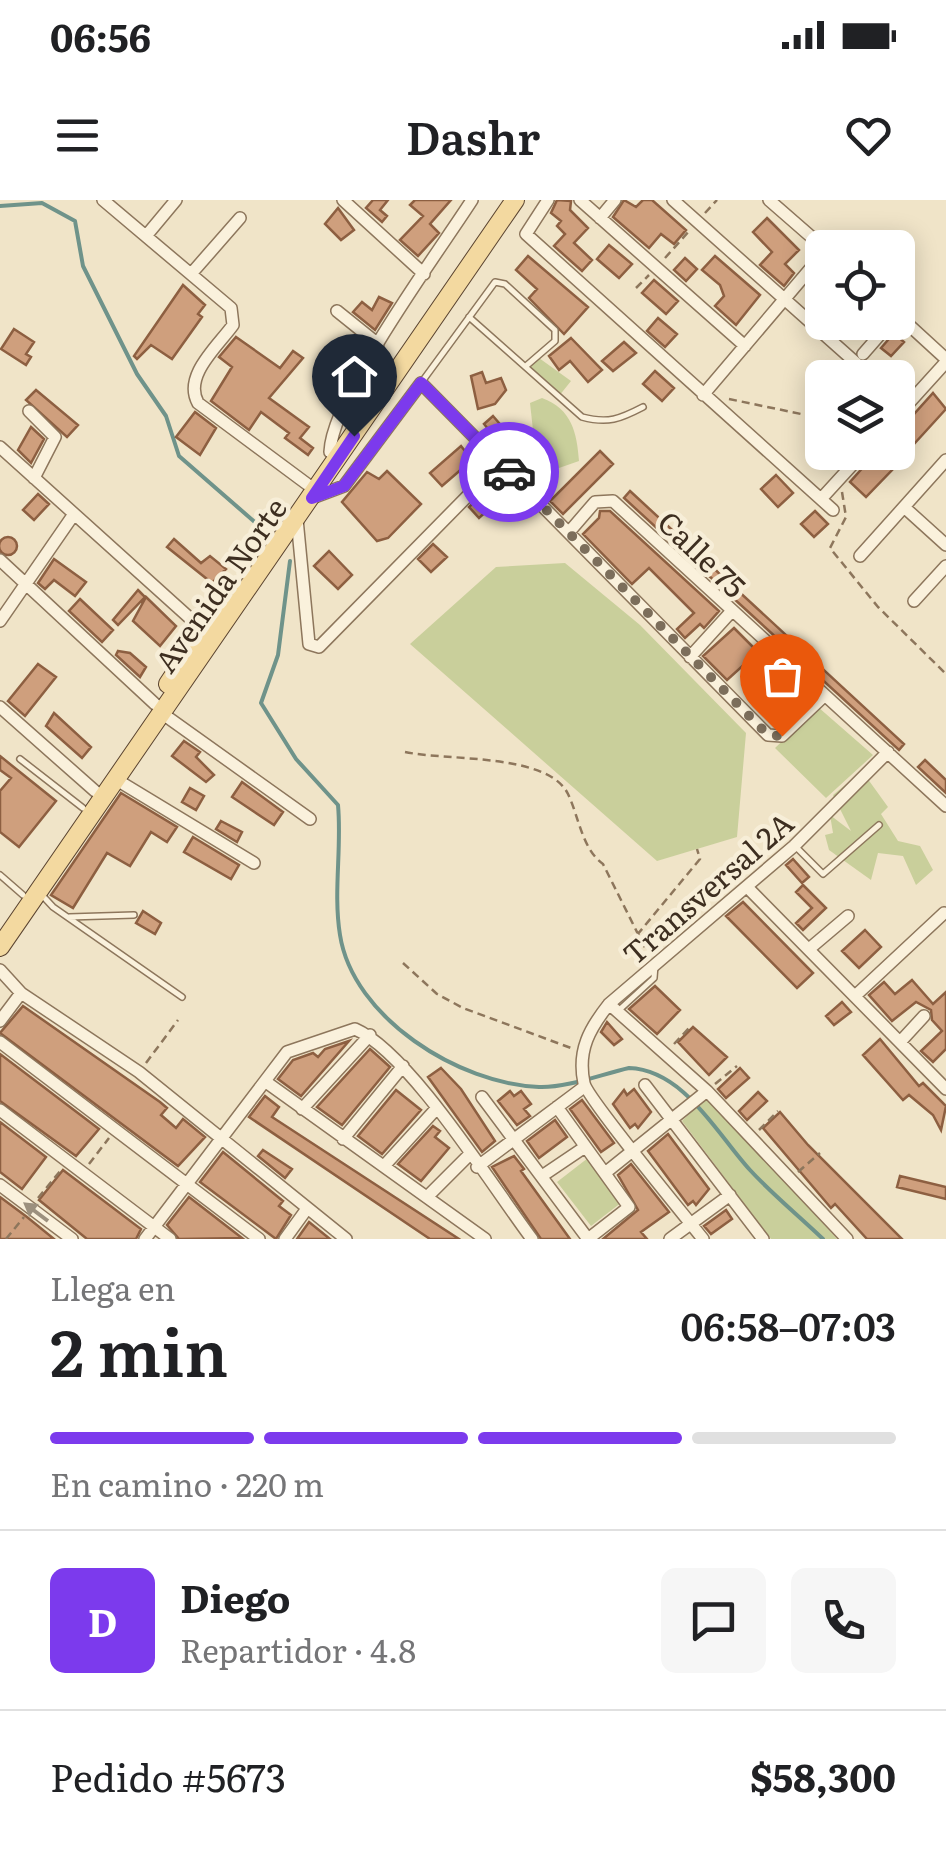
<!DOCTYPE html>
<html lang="es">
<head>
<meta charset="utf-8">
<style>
	:root { --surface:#fff; --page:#f6f6f6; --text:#202124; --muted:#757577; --line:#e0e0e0; --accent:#7c3aed }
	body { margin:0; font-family:Literata,serif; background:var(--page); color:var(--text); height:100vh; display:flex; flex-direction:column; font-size:38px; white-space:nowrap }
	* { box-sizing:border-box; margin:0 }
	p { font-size:32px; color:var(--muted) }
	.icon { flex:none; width:55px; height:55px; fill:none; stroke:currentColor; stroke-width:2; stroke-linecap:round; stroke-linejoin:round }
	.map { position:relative; height:1039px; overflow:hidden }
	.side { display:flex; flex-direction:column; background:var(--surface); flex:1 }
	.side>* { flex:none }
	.tools { position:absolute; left:805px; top:30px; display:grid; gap:20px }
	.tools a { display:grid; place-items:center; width:110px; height:110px; border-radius:15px; background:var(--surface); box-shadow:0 5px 25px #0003; font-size:50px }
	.pin { position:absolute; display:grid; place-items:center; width:85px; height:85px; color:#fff; margin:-102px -42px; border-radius:50% 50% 50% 0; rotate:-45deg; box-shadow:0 0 10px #0007 }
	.pin .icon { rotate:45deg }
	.courier { position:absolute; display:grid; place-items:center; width:100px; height:100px; margin:-50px; border:8px solid #7c3aed; border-radius:50%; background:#fff; color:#222; box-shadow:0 2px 12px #0007 }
	.head em { font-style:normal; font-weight:600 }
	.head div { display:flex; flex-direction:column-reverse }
	.head { display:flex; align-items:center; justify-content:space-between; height:170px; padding:0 50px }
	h1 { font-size:65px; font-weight:600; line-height:75px }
	.bar { display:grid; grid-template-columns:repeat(4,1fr); gap:15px 10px; align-content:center; height:120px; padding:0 50px }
	.bar i { height:12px; border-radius:8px; background:var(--line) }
	.bar .active { background:var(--accent) }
	.bar p { grid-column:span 4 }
	.line { display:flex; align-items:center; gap:25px; padding:0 50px; border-top:2px solid var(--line) }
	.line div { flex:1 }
	.round { display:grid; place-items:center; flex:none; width:105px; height:105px; border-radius:15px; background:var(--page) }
	.status { display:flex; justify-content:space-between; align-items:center; height:70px; padding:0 50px; background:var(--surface); direction:ltr }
	.status svg { height:28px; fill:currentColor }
	header { display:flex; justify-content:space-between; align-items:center; height:130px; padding:0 50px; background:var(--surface); font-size:45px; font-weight:600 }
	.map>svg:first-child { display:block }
	.green { fill:#c9cf9b }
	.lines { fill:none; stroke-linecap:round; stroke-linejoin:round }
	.stream { stroke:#6f938a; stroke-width:4 }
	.building { fill:#cf9f7d; stroke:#8d5f41; stroke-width:2.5 }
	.service-casing { stroke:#8d765c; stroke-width:8 }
	.minor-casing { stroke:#8d765c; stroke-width:14 }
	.primary-casing { stroke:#5b4430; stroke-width:20 }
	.path { stroke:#8d765c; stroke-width:2.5; stroke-dasharray:8 5; stroke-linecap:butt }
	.service { stroke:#faf1dc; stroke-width:5 }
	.minor { stroke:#faf1dc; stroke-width:11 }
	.primary { stroke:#f3d9a0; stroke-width:18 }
	.oneway { fill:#9c907e }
	.done { stroke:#7c6e5b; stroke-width:10; stroke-dasharray:0 18 }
	.route { stroke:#7c3aed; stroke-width:12 }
	.labels { text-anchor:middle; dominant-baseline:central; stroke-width:9; stroke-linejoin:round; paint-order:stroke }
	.street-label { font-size:30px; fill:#3d2e20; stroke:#f7eed8 }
</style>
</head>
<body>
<div class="status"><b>06:56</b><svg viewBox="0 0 49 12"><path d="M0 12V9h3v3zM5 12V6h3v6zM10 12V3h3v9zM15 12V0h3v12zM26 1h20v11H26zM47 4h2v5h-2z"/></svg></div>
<header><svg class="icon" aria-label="menu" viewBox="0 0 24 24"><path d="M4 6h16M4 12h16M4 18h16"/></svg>Dashr<svg class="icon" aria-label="heart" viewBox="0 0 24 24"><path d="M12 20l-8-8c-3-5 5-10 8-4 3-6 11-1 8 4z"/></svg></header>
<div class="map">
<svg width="946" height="1039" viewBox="0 0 946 1039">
	<rect width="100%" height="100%" fill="#f0e4c8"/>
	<path class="green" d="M 539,158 L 571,181 L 559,196 L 530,167 Z
		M 542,198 C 572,209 577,233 579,261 L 559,268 L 550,261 L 544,286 L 505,267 L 514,247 L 534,239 L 530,203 Z
		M 565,363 L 640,425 L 746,533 L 737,637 L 657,661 L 410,444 L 496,367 Z
		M 818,507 L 873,555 L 826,598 L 775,548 Z
		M 862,571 L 888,607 L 881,614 L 898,641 L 920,646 L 933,670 L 916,685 L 903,656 L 878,653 L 871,680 L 829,650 L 825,635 L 833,633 L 830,615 L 851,631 L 833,595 Z
		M 708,895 L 837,1039 L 771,1039 L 682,921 Z
		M 588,958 L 622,1002 L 591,1026 L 557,982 Z"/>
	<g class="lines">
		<path class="stream" d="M 0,6 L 42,3 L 75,21 L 83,66 L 137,174 L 166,216 L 179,256 L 257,324
			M 290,361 L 278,455 L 261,503 L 296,559 L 338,605 C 342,648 333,692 340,735 C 353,818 459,884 539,887 C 567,888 602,874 629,868 C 684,870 717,934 750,970 C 772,994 799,1016 823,1039"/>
	</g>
	<path class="building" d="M 373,0 L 388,0 L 380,10 L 387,16 L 382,22 L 366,8 Z
		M 415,0 L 451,0 L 430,24 L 439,33 L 418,56 L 400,40 L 423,16 L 410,5 Z
		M 557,0 L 571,1 L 570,10 L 588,28 L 574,43 L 592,60 L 582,71 L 554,46 L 565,34 L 557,26 L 561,21 L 551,13 Z
		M 624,0 L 636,7 L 643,0 L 652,0 L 686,30 L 674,44 L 661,34 L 649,48 L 613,17 Z
		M 338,8 L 354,30 L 341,40 L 325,24 Z
		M 767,18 L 799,50 L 785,64 L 794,73 L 784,86 L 760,65 L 772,52 L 753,32 Z
		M 609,45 L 632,64 L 619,78 L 597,59 Z
		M 528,56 L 588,107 L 564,134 L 529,98 L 537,89 L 516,70 Z
		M 715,56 L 760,95 L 736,125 L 715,106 L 724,96 L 720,85 L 702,70 Z
		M 685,58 L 697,69 L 686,81 L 674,70 Z
		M 654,80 L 678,101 L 666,114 L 642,93 Z
		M 183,85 L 205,105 L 198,114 L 202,117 L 172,159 L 151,145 L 137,159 L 134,156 Z
		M 379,97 L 392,103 L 375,130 L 353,112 L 362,102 L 372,110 Z
		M 658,118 L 677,134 L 665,147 L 647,131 Z
		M 14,129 L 34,142 L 26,154 L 31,157 L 26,165 L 1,149 Z
		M 894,133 L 904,142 L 891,156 L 881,148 Z
		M 236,137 L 280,168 L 293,151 L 303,158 L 269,198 L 309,227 L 300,238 L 313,248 L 308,255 L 285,238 L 289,233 L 261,212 L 249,230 L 211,201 L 232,167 L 219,157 Z
		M 571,138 L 602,170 L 588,182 L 570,161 L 559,170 L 549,156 Z
		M 624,142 L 636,153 L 613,171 L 602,161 Z
		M342 154a8 8 0 1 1 16 0a8 8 0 1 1-16 0Z
		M 655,171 L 674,188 L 662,201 L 643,184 Z
		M 482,172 L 486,183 L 501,178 L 506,190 L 495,204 L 478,209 L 471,176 Z
		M 36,190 L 78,225 L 67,237 L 26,200 Z
		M 933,193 L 946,209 L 904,255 L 898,249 L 898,232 Z
		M 195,212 L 216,228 L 200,255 L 176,237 Z
		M 493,216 L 505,230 L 496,239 L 484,224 Z
		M 31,227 L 44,239 L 31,263 L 18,250 Z
		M 461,246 L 472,260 L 442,286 L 430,273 Z
		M 600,251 L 613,264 L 563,314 L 550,301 Z
		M 876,253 L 893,269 L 866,297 L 850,282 Z
		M 387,271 L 421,304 L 388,338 L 377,341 L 342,302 L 367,272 L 379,279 Z
		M 776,275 L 793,293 L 778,307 L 761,289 Z
		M 500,277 L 519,297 L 510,306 L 501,298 L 479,318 L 469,307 Z
		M 630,291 L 904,544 L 899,550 L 624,298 Z
		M 38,294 L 49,304 L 34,320 L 23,310 Z
		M 600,311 L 610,311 L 719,411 L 704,428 L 700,424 L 685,438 L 677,429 L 694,413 L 649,368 L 632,384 L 583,334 L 599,318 Z
		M 815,311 L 828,324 L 814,337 L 801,324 Z
		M-1 346a9 9 0 1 1 18 0a9 9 0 1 1-18 0Z
		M 174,339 L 201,363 L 210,356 L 226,369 L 212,383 L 167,347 Z
		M 433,344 L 447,357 L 431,372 L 418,359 Z
		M 329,351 L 352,375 L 338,389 L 314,366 Z
		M 54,359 L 86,382 L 75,396 L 54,380 L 45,389 L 38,383 Z
		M 138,390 L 145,397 L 118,425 L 113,420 Z
		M 146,397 L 176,426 L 160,446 L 133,421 Z
		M 80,399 L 113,430 L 102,442 L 69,411 Z
		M 734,428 L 758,452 L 727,480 L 703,456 Z
		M 118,451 L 130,453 L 146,467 L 140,477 L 116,455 Z
		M 38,464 L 56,477 L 25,516 L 8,501 Z
		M 770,468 L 794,490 L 780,505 L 756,483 Z
		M 54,513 L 91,547 L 82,558 L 46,526 Z
		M 184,541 L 200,552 L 196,557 L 214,575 L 206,582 L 172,556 Z
		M 0,556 L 56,601 L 19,647 L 0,632 L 0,591 L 11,578 L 0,570 Z
		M 925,560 L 946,580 L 946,593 L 918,567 Z
		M 242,582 L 283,612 L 274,625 L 232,597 Z
		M 190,588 L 204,596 L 196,610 L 182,602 Z
		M 121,593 L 177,627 L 167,642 L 151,632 L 130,666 L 107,653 L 73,708 L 51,695 Z
		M 221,621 L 242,632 L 237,642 L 216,629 Z
		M 193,637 L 239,665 L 231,679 L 184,652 Z
		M 793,659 L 809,677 L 802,683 L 786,665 Z
		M 803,685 L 826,708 L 803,730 L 796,723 L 812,708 L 796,692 Z
		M 743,702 L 813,773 L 797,788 L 726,716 Z
		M 143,711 L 161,723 L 155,734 L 136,723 Z
		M 865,730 L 881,747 L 859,768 L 842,751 Z
		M 912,780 L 933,804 L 946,792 L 946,849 L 933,862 L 921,851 L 942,831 L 932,820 L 931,810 L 916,802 L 892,821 L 869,795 L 884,782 L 895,794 Z
		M 655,786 L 680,810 L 657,834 L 629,809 Z
		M 842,802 L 851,812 L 834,825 L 826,816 Z
		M 23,806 L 160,902 L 167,908 L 161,915 L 176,928 L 183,919 L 205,937 L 178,966 L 0,833 Z
		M 607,822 L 622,839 L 614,845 L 601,832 Z
		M 693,827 L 727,857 L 709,875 L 678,842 Z
		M 880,839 L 919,886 L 923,883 L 946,906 L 941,930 L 933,915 L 909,895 L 903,900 L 863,855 Z
		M 349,841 L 301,896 L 278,879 L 293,860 L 313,853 L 318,857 L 325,849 Z
		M 370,849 L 390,867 L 342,925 L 317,907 Z
		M 0,854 L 99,929 L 76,956 L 0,901 Z
		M 441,868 L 461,889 L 495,941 L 482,952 L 428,877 Z
		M 740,868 L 749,878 L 726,898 L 718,889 Z
		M 634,889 L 651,912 L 638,928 L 635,924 L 630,928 L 613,904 L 624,890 L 627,895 Z
		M 396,890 L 421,910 L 382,954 L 358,936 Z
		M 510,891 L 514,896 L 521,891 L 531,904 L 524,909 L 530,916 L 517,925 L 498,901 Z
		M 758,892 L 767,901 L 747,920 L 739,911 Z
		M 265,896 L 279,907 L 272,917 L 459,1039 L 430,1039 L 249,917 Z
		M 582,900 L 614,943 L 601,952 L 570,909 Z
		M 780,912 L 808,945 L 902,1039 L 867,1039 L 835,1004 L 831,1008 L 763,928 Z
		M 555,920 L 567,937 L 539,958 L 527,941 Z
		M 0,922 L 46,957 L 22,989 L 0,972 Z
		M 433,926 L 440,931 L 435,937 L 449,948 L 421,981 L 398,964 Z
		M 668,934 L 709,989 L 696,1005 L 693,1001 L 688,1005 L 648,951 Z
		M 263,950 L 292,969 L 285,978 L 258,956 Z
		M 223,952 L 283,1001 L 279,1006 L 291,1015 L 276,1039 L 200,982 Z
		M 514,956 L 524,969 L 521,971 L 570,1039 L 541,1039 L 492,967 Z
		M 631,964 L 669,1012 L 641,1032 L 647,1039 L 603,1039 L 638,1010 L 618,975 Z
		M 63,970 L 141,1029 L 136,1039 L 87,1039 L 39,1000 Z
		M 900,976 L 946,987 L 946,999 L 897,987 Z
		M 0,997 L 27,1017 L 54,1039 L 0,1039 Z
		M 189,997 L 242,1038 L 179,1039 L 167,1025 Z
		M 726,1010 L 732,1019 L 711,1034 L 704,1026 Z
		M 309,1022 L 330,1039 L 297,1039 Z"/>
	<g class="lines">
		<defs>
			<path id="service" d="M 469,117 L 582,217 C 608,224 620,219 643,207
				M 421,183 L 495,82 L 505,84 L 555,130 L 555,141 L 526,166
				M 20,559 L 83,608
				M 797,648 L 823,674 L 879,625
				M 0,675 L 23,695
				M 40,693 L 53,707 L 182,797
				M 69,717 L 134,715
				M 618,811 L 654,778 L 655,765"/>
			<path id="minor" d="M 103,0 L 231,108 L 233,125 C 217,147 183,176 198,203 L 307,284
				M 343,0 L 424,74
				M 548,0 L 526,34 L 833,310
				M 580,0 L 745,146
				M 673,0 L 873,178
				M 769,0 L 824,48
				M 600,18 L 615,0
				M 146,36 L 176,0
				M 191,74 L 240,18
				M 337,111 L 378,144
				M 898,115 L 946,159
				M 863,154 L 891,122
				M 703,195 L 822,55
				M 29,211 L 55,237 L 34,278
				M 898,215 L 946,162
				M 0,247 L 203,430
				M 330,252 C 332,196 438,53 472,0
				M 312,298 L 344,286 L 421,183 L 768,535 L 782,536 L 823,497
				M 821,299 L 864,252
				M 904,307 L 946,345
				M 297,319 L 309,444 L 319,447 L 500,263
				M 570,331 L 595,302 L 613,301 L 946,606
				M 860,356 L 946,260
				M 0,360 L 155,504
				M 914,401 L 946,366
				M 0,421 L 74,314
				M 690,457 L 730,413
				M 0,507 L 95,591
				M 163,514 L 310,619
				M 117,580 L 254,663
				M 747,687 L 946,889
				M 809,749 L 848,716
				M 0,770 L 21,793 L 139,872 L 346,1039
				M 855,796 L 944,713
				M 609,804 L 707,891 L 847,1039
				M 0,821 L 21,793
				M 901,841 L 924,816
				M 0,842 L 259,1039
				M 266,882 L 485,1039
				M 645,885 L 763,1039
				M 482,897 L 588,1039 L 629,1007 L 557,907
				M 302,909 L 370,835
				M 0,910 L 170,1039
				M 343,939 L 403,866
				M 384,966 L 436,909
				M 477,967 L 584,887
				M 605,973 L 707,891
				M 542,976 L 585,947
				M 0,985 L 72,1039
				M 429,995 L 469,955
				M 145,1039 L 287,852 L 355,829 C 410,853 492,986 532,1039
				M 285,1039 L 306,1010
				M 670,1039 L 730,995
				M 703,1039 C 685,1016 587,898 584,883 C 577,850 590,828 609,804 L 794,646 L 888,552"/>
			<path id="primary" d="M 168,484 L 220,406
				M 0,747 L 515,0"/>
		</defs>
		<use href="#service" class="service-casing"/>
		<use href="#minor" class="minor-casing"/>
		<use href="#primary" class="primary-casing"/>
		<path class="path" d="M 705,13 L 717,0
			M 665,58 L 690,30
			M 636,88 L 649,75
			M 729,199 L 806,215
			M 822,211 L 815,205 L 806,215 L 822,229
			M 842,292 L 846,317 L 830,348 L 878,407 L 946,474
			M 405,552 C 448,561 548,553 568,594 C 579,617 582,649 603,664 L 649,756
			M 637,735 L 700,659 L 697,649
			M 403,763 L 437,794 L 463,808 L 571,848
			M 674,844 L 690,827
			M 146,863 L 178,820
			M 715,884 L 737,866
			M 759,930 L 778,911
			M 89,964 L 109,938
			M 798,972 L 820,953
			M 38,998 L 61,970
			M 6,1039 L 24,1017"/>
		<use href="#service" class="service"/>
		<use href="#minor" class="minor"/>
		<use href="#primary" class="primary"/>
	</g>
	<defs><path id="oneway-solid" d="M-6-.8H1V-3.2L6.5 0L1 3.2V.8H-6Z" transform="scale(2.5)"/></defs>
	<use class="oneway" href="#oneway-solid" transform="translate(36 1012) rotate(-143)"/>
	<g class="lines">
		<path class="done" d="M 509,272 L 768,535 L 782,536"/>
		<path class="route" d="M 354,236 L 312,298 L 344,286 L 421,183 L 509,272"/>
	</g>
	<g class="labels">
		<g class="street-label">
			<text transform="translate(703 353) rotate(44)">Calle 75</text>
			<text transform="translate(219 384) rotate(-55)">Avenida Norte</text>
			<text transform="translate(707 687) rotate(-41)">Transversal 2A</text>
		</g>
	</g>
</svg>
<div class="tools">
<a><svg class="icon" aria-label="locate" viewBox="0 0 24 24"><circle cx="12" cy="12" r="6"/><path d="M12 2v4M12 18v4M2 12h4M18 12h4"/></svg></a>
<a><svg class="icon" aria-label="layers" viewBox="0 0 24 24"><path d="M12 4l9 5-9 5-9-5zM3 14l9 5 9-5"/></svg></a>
</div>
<div class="pin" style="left:782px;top:536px;background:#ea580c"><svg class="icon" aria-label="bag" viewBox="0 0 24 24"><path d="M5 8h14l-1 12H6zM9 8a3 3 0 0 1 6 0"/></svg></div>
<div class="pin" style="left:354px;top:236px;background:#1f2937"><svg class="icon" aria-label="home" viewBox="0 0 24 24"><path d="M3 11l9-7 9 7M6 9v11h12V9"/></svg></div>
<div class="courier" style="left:509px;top:272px"><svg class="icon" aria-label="car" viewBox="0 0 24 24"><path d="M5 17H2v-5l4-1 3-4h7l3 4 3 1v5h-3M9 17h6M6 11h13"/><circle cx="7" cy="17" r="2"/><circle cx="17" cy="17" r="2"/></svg></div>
</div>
<section class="side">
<div class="head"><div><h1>2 min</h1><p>Llega en</p></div><em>06:58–07:03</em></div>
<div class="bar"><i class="active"></i><i class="active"></i><i class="active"></i><i></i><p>En camino · 220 m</p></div>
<div class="line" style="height:180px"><b class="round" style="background:var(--accent);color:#fff">D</b><div><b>Diego</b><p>Repartidor · 4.8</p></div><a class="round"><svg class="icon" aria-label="chat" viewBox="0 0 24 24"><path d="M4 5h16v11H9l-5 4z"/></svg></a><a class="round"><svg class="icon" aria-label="phone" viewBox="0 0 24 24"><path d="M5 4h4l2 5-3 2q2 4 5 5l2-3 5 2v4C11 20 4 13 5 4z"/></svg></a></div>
<div class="line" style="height:130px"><div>Pedido #5673</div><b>$58,300</b></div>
</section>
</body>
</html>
